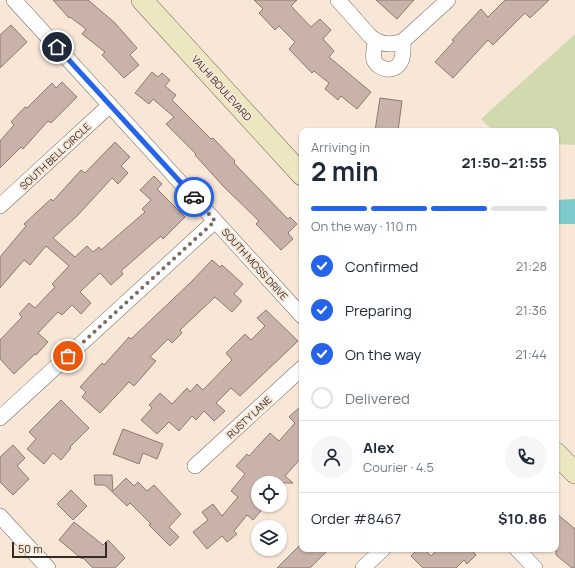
<!DOCTYPE html>
<html lang="en">
<head>
<meta charset="utf-8">
<style>
	:root { --surface:#fff; --page:#f6f6f7; --text:#1f2937; --muted:#747a83; --line:#e0e1e3; --accent:#2563eb }
	body { margin:0; font-family:Manrope,sans-serif; background:var(--page); color:var(--text); height:100vh; display:flex; flex-direction:column; font-size:15px; white-space:nowrap }
	* { box-sizing:border-box; margin:0 }
	p { font-size:13px; color:var(--muted) }
	.icon { flex:none; width:22px; height:22px; fill:none; stroke:currentColor; stroke-width:2; stroke-linecap:round; stroke-linejoin:round }
	.map { position:relative; flex:1; overflow:hidden }
	.panel { position:absolute; left:299px; top:128px; width:260px; height:424px; display:flex; flex-direction:column; background:var(--surface); border-radius:8px; box-shadow:0 1px 3px #0004 }
	.panel>* { flex:none }
	.fabs { position:absolute; left:251px; top:476px; display:grid; gap:8px }
	.fabs a { display:grid; place-items:center; width:36px; height:36px; border-radius:50%; background:var(--surface); box-shadow:0 1px 3px #0004; font-size:20px }
	.scale { position:absolute; left:12px; bottom:10px; width:95px; box-sizing:border-box; padding-left:4px; border:2px solid #332c26; border-top:0; font-size:11px; line-height:14px; white-space:nowrap; color:#332c26; -webkit-text-stroke:3px #f8e7d7; paint-order:stroke }
	.pin { position:absolute; display:grid; place-items:center; width:34px; height:34px; color:#fff; margin:-17px; border:2px solid #fff; border-radius:50%; box-shadow:0 1px 4px #0007 }
	.courier { position:absolute; display:grid; place-items:center; width:40px; height:40px; margin:-20px; border:3px solid #2563eb; border-radius:50%; background:#fff; color:#222; box-shadow:0 1px 5px #0007 }
	.overview em { font-style:normal; font-weight:700 }
	.overview div { display:flex; flex-direction:column-reverse }
	.overview { display:flex; align-items:center; justify-content:space-between; height:68px; padding:0 12px }
	h1 { font-size:26px; font-weight:700; line-height:30px }
	.bar { display:grid; grid-template-columns:repeat(4,1fr); gap:6px 4px; align-content:center; height:48px; padding:0 12px }
	.bar i { height:5px; border-radius:3px; background:var(--line) }
	.bar .selected { background:var(--accent) }
	.bar p { grid-column:span 4 }
	.line { display:flex; align-items:center; gap:10px; padding:0 12px; border-top:1px solid var(--line) }
	.line div { flex:1 }
	.round { display:grid; place-items:center; flex:none; width:42px; height:42px; border-radius:21px; background:var(--page) }
	ol { padding:0 12px; list-style:none }
	li { display:flex; align-items:center; gap:12px; height:44px }
	li p { margin-inline-start:auto }
	li .icon { padding:4px; border-radius:50%; background:var(--accent); color:#fff; stroke-width:4 }
	li:last-child { color:var(--muted) }
	li i { width:22px; height:22px; border:2px solid var(--line); border-radius:50% }
	.map>svg:first-child { display:block }
	.green { fill:#d1daaf }
	.water { fill:#7ecacd }
	.building { fill:#c8b2a9; stroke:#8e7a71 }
	.lines { fill:none; stroke-linecap:round; stroke-linejoin:round }
	.street-casing { stroke:#7a6b5d; stroke-width:16 }
	.secondary-casing { stroke:#7a6b5d; stroke-width:22 }
	.street { stroke:#fff; stroke-width:15 }
	.secondary { stroke:#ece7c1; stroke-width:21 }
	.done { stroke:#786d64; stroke-width:4; stroke-dasharray:0 7.2 }
	.route { stroke:#2563eb; stroke-width:5 }
	.labels { text-anchor:middle; dominant-baseline:central; stroke-width:4; stroke-linejoin:round; paint-order:stroke }
	.street-label { font-size:10px; fill:#332c26; stroke:#f8e7d7 }
</style>
</head>
<body>
<div class="map">
<svg width="575" height="568" viewBox="0 0 575 568">
	<rect width="100%" height="100%" fill="#f8e7d7"/>
	<path class="green" d="M 575,34 L 575,145 L 556,144 L 556,131 L 493,131 L 481,119 Z"/>
	<path class="water" d="M 575,199 L 575,224 L 556,224 L 556,200 Z"/>
	<path class="building" d="M 53,0 L 88,0 L 114,22 L 137,48 L 130,55 L 139,65 L 124,78 L 102,55 L 105,52 L 82,34 L 86,29 L 70,17 L 69,18 Z
		M 254,0 L 297,0 L 291,6 L 311,27 L 320,19 L 331,30 L 323,39 L 334,51 L 329,57 L 371,92 L 357,109 L 341,96 L 338,100 L 325,89 L 329,83 L 314,71 L 312,73 L 289,49 L 295,42 L 279,26 L 275,30 L 259,13 L 263,9 Z
		M 376,0 L 414,0 L 397,19 Z
		M 505,0 L 549,0 L 530,18 L 525,13 L 493,45 L 488,40 L 453,78 L 435,62 L 454,41 L 452,40 L 481,9 L 488,17 Z
		M 11,25 L 27,42 L 0,68 L 0,35 Z
		M 152,72 L 158,77 L 162,73 L 170,80 L 165,86 L 176,95 L 172,100 L 211,139 L 213,138 L 235,161 L 234,163 L 288,219 L 290,217 L 297,224 L 288,233 L 293,239 L 281,250 L 256,224 L 259,221 L 224,187 L 195,155 L 196,154 L 166,124 L 174,117 L 153,99 L 149,104 L 135,93 Z
		M 62,82 L 77,97 L 51,123 L 48,121 L 23,149 L 21,147 L 0,168 L 0,141 L 14,125 L 11,122 L 25,107 L 27,108 L 52,83 L 56,88 Z
		M 380,98 L 402,101 L 398,131 L 375,131 Z
		M 115,142 L 130,157 L 121,166 L 128,173 L 118,184 L 112,178 L 78,215 L 53,238 L 75,257 L 87,246 L 93,252 L 99,247 L 101,250 L 145,212 L 142,209 L 151,200 L 140,190 L 154,176 L 162,184 L 157,189 L 185,217 L 163,239 L 161,236 L 121,271 L 123,274 L 111,285 L 100,273 L 80,292 L 91,303 L 81,314 L 72,305 L 62,315 L 58,312 L 38,333 L 48,342 L 36,355 L 35,354 L 14,374 L 0,359 L 0,340 L 22,317 L 19,314 L 29,303 L 35,308 L 55,287 L 52,284 L 69,266 L 46,246 L 30,265 L 24,260 L 0,288 L 0,257 L 26,226 L 24,224 L 51,199 L 53,201 L 81,170 L 85,173 Z
		M 212,260 L 220,267 L 222,265 L 243,284 L 234,294 L 242,301 L 232,312 L 215,297 L 180,330 L 182,333 L 172,343 L 168,339 L 150,357 L 156,361 L 134,386 L 129,382 L 100,413 L 82,397 L 86,392 L 80,387 L 102,363 L 104,365 L 129,337 L 131,339 L 191,282 Z
		M 266,310 L 298,341 L 240,396 L 231,388 L 216,403 L 225,411 L 214,421 L 204,411 L 196,420 L 192,416 L 179,431 L 169,422 L 157,434 L 141,420 L 152,408 L 149,405 L 160,393 L 172,404 L 187,388 L 190,392 L 197,384 L 203,390 L 232,360 L 226,353 L 245,334 L 251,340 L 265,326 L 257,318 Z
		M 61,400 L 89,428 L 70,447 L 71,448 L 61,460 L 53,453 L 44,464 L 27,449 L 36,439 L 29,432 Z
		M 302,405 L 302,457 L 285,476 L 293,483 L 258,483 L 258,505 L 266,505 L 253,520 L 247,515 L 234,531 L 237,534 L 227,542 L 222,536 L 207,549 L 193,532 L 208,520 L 202,512 L 213,504 L 222,516 L 238,497 L 231,491 L 245,474 L 236,466 L 247,454 L 249,456 L 270,433 L 279,441 L 295,423 L 289,417 Z
		M 123,429 L 163,444 L 157,459 L 143,453 L 139,464 L 113,454 Z
		M 13,445 L 25,458 L 17,466 L 29,479 L 13,495 L 0,482 L 0,457 Z
		M 94,475 L 112,475 L 113,491 L 126,478 L 134,486 L 138,482 L 147,491 L 154,485 L 181,514 L 169,527 L 179,537 L 170,546 L 149,525 L 151,524 L 130,503 L 127,506 L 105,485 L 95,485 Z
		M 71,490 L 87,506 L 73,520 L 57,504 Z
		M 556,513 L 575,529 L 575,568 L 572,568 L 556,555 Z
		M 74,522 L 103,545 L 108,540 L 125,558 L 115,568 L 93,568 L 83,558 L 82,559 L 59,540 Z
		M 301,544 L 302,549 L 329,549 L 310,568 L 277,568 Z
		M 418,549 L 424,549 L 431,556 L 438,549 L 471,549 L 476,555 L 467,564 L 464,560 L 456,568 L 423,568 L 411,556 Z"/>
	<g class="lines">
		<defs>
			<path id="street" d="M 14,0 L 302,316
				M 338,0 L 370,36 C 380,45 391,46 403,41 L 448,0
				M 376,41 C 374,45 373,55 374,60 C 378,70 394,73 400,63 C 404,57 403,48 403,41
				M 0,206 L 110,105
				M 0,418 L 215,221
				M 195,466 L 302,368
				M 0,516 L 48,568
				M 517,549 L 535,568
				M 363,568 L 383,549"/>
			<path id="secondary" d="M 142,0 L 302,175
				M 556,453 L 575,473"/>
		</defs>
		<use href="#street" class="street-casing"/>
		<use href="#secondary" class="secondary-casing"/>
		<use href="#street" class="street"/>
		<use href="#secondary" class="secondary"/>
	</g>
	<g class="lines">
		<path class="done" d="M 68,356 L 215,221 L 194,197"/>
		<path class="route" d="M 57,47 L 194,197"/>
	</g>
	<g class="labels">
		<g class="street-label">
			<text transform="translate(222 88) rotate(48)">VALHI BOULEVARD</text>
			<text transform="translate(55 156) rotate(-43)">SOUTH BELL CIRCLE</text>
			<text transform="translate(255 264) rotate(48)">SOUTH MOSS DRIVE</text>
			<text transform="translate(249 417) rotate(-43)">RUSTY LANE</text>
		</g>
	</g>
</svg>
<div class="fabs">
<a><svg class="icon" aria-label="locate" viewBox="0 0 24 24"><circle cx="12" cy="12" r="6"/><path d="M12 2v4M12 18v4M2 12h4M18 12h4"/></svg></a>
<a><svg class="icon" aria-label="layers" viewBox="0 0 24 24"><path d="M12 4l9 5-9 5-9-5zM3 14l9 5 9-5"/></svg></a>
</div>
<div class="scale">50 m</div>
<div class="pin" style="left:68px;top:356px;background:#ea580c"><svg class="icon" aria-label="bag" viewBox="0 0 24 24"><path d="M5 8h14l-1 12H6zM9 8a3 3 0 0 1 6 0"/></svg></div>
<div class="pin" style="left:57px;top:47px;background:#1f2937"><svg class="icon" aria-label="home" viewBox="0 0 24 24"><path d="M3 11l9-7 9 7M6 9v11h12V9"/></svg></div>
<div class="courier" style="left:194px;top:197px"><svg class="icon" aria-label="car" viewBox="0 0 24 24"><path d="M5 17H2v-5l4-1 3-4h7l3 4 3 1v5h-3M9 17h6M6 11h13"/><circle cx="7" cy="17" r="2"/><circle cx="17" cy="17" r="2"/></svg></div>
<section class="panel">
<div class="overview"><div><h1>2 min</h1><p>Arriving in</p></div><em>21:50–21:55</em></div>
<div class="bar"><i class="selected"></i><i class="selected"></i><i class="selected"></i><i></i><p>On the way · 110 m</p></div>
<ol>
<li><svg class="icon" aria-label="check" viewBox="0 0 24 24"><path d="M5 12l5 5 9-10"/></svg>Confirmed<p>21:28</p></li>
<li><svg class="icon" aria-label="check" viewBox="0 0 24 24"><path d="M5 12l5 5 9-10"/></svg>Preparing<p>21:36</p></li>
<li><svg class="icon" aria-label="check" viewBox="0 0 24 24"><path d="M5 12l5 5 9-10"/></svg>On the way<p>21:44</p></li>
<li><i></i>Delivered</li>
</ol>
<div class="line" style="height:72px"><a class="round"><svg class="icon" aria-label="person" viewBox="0 0 24 24"><circle cx="12" cy="8" r="4"/><path d="M4 21q1-7 8-7t8 7"/></svg></a><div><b>Alex</b><p>Courier · 4.5</p></div><a class="round"><svg class="icon" aria-label="phone" viewBox="0 0 24 24"><path d="M5 4h4l2 5-3 2q2 4 5 5l2-3 5 2v4C11 20 4 13 5 4z"/></svg></a></div>
<div class="line" style="height:52px"><div>Order #8467</div><b>$10.86</b></div>
</section>
</div>
</body>
</html>
